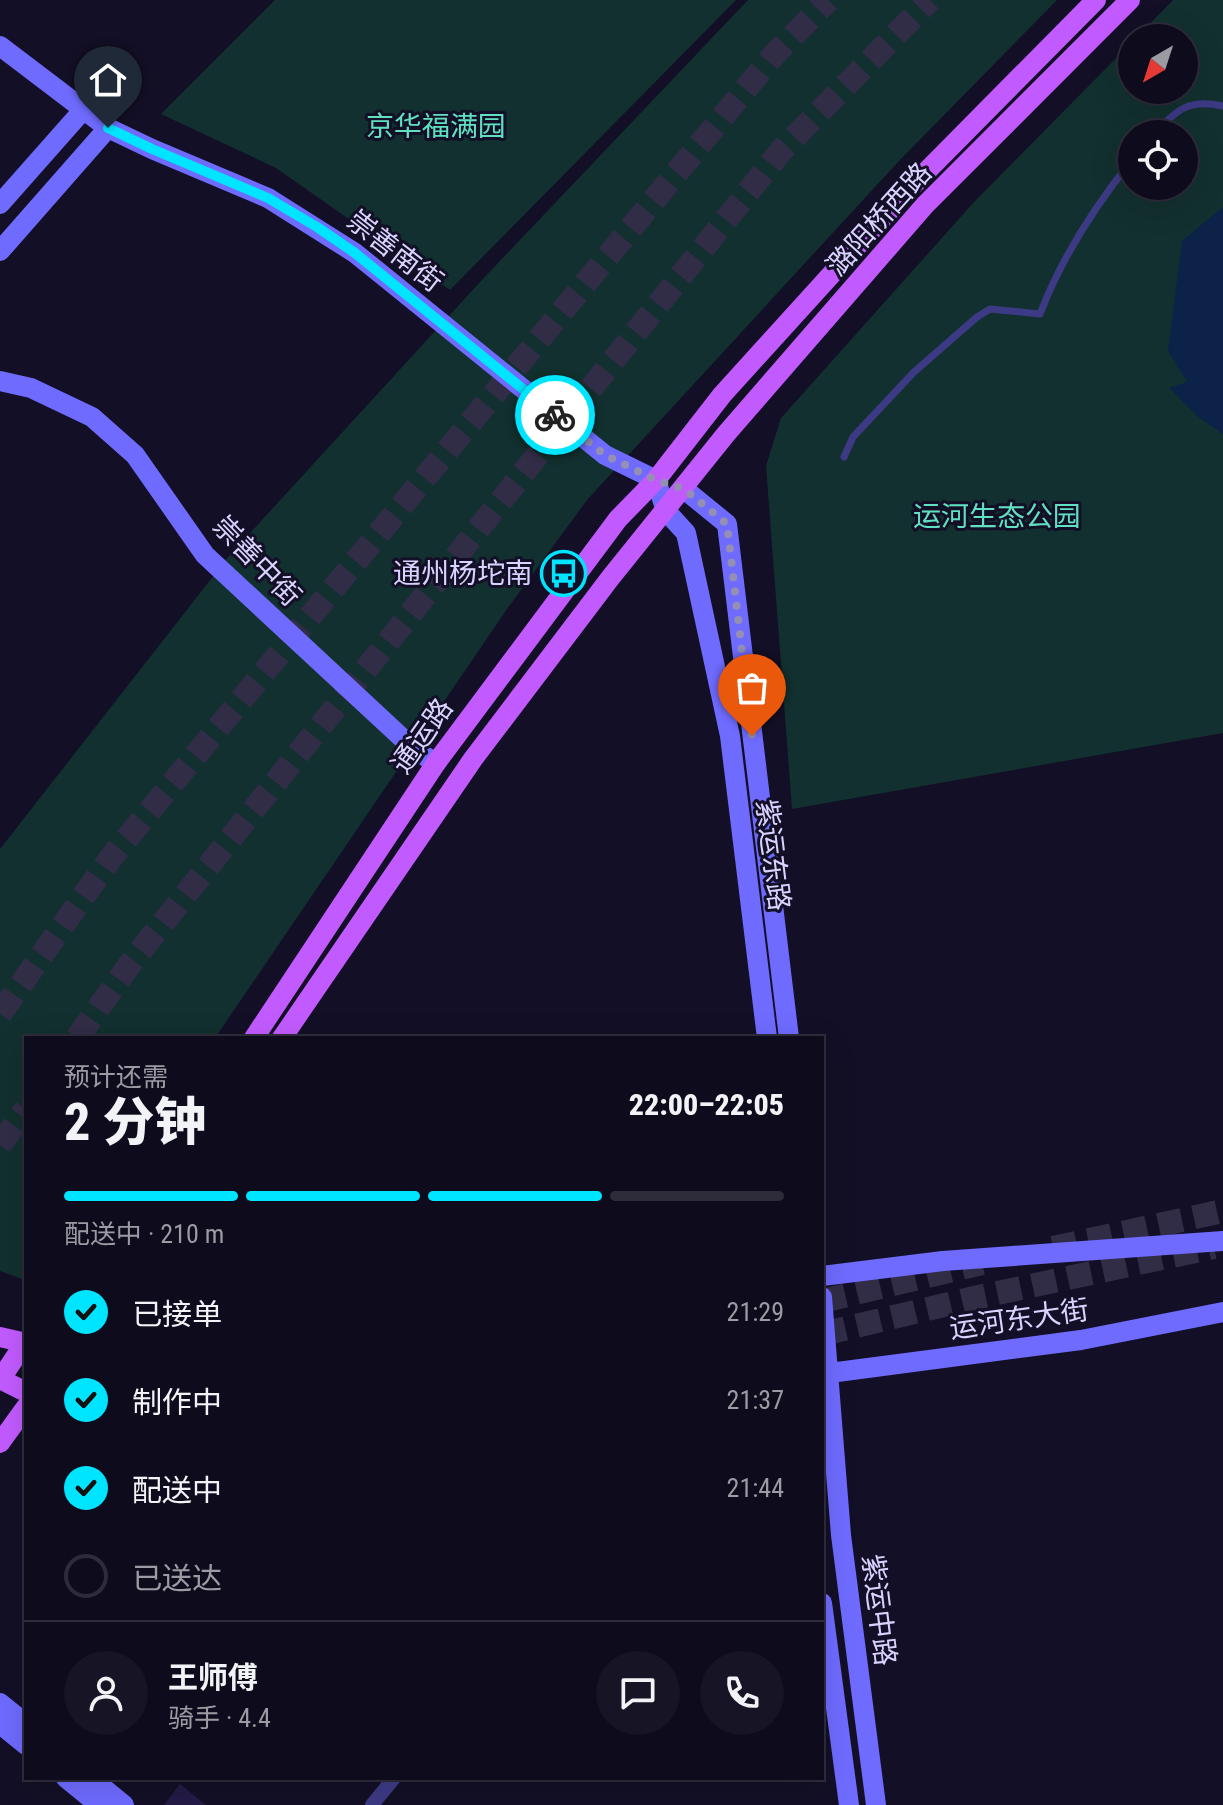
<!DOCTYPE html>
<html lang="zh">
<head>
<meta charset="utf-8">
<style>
	:root { --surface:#0e0b1c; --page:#171425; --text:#f1f3f6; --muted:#9b9ba3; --line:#2e2b3b; --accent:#00e5ff }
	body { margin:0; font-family:"Roboto Condensed","Noto Sans SC",sans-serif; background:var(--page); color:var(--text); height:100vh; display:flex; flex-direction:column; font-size:30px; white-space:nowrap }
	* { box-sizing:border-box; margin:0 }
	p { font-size:26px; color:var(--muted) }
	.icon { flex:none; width:44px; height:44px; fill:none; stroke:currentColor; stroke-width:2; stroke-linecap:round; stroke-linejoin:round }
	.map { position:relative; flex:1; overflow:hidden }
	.panel { position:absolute; left:24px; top:1036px; width:800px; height:744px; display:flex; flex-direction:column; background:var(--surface); border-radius:0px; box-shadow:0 8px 32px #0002,0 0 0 2px var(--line) }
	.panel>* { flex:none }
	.needle { width:52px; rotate:219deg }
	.fabs { position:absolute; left:1118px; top:24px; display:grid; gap:16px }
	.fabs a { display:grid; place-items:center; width:80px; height:80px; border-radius:50%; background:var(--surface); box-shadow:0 8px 32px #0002,0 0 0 2px var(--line); font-size:40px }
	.pin { position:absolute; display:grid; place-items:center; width:68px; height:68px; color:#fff; margin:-82px -34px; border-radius:50% 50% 50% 0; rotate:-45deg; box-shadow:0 0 8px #0007 }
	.pin .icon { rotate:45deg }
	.courier { position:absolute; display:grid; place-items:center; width:80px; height:80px; margin:-40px; border:6px solid #00e5ff; border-radius:50%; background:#fff; color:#222; box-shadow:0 2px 10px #0007 }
	.headline em { font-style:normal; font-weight:800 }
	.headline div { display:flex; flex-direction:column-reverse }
	.headline { display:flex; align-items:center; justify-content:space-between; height:136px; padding:0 40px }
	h1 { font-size:52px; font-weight:800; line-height:60px }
	.bar { display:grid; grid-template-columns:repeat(4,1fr); gap:12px 8px; align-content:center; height:96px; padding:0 40px }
	.bar i { height:10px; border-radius:6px; background:var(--line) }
	.bar .active { background:var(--accent) }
	.bar p { grid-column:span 4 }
	.line { display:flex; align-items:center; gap:20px; padding:0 40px; border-top:2px solid var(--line) }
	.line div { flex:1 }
	.round { display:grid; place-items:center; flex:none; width:84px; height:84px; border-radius:42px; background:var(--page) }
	ol { padding:0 40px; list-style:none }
	li { display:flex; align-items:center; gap:24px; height:88px }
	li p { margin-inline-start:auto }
	li .icon { padding:8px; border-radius:50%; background:var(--accent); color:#111; stroke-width:4 }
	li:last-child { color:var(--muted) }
	li i { width:44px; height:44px; border:4px solid var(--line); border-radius:50% }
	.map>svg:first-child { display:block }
	.green { fill:#12302f; fill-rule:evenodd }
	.water { fill:#0c2248 }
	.building { fill:#241b47 }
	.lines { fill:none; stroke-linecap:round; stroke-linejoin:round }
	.highway-tunnel { stroke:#312d47; stroke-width:24; stroke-dasharray:24 12; stroke-linecap:butt }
	.lane { stroke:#3d3a85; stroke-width:7 }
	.street { stroke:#3d3a85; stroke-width:14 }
	.secondary { stroke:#6f6bff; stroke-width:20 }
	.primary { stroke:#c25bff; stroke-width:20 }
	.done { stroke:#948fb3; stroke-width:8; stroke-dasharray:0 14.4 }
	.route { stroke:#00e5ff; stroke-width:10 }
	.labels { text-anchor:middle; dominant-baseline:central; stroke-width:6; stroke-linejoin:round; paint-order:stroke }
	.park-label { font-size:28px; fill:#5fe0c0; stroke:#130f26 }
	.street-label { font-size:28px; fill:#d9d4ff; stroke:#130f26 }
	.poi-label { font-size:28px; fill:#d9d4ff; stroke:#130f26; text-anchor:end }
</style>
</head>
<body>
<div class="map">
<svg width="1223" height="1805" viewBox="0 0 1223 1805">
	<rect width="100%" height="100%" fill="#130f26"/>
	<path class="green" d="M 275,0 L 736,0 L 450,290 L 276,168 L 161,114 Z
		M 748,0 L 1057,0 L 898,162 L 587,500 L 507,609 L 215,1038 L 26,1038 L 26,1274 L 22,1279 L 0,1271 L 0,849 L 229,556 L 480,282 Z
		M 1173,0 L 1223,0 L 1223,733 L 792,809 L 766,466 L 781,418 L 974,202 L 1132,42 L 1132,90 L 1184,90 L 1184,38 L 1136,38 ZM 1132,134 L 1184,134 L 1184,186 L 1132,186 Z"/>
	<path class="water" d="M 1223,207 L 1223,434 L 1197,416 L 1169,388 L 1187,382 L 1168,351 L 1182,241 Z"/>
	<path class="building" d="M 180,1784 L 206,1805 L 164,1805 Z"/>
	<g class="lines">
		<path class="highway-tunnel" d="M 0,1014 L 110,859 L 773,56 L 828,0
			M 77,1038 L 130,964 L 781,151 L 930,0
			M 0,1145 L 26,1109
			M 1053,1248 L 1223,1211
			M 822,1301 L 982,1263
			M 822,1334 L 974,1298 L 1214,1247"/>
		<path class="lane" d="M 1154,134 C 1177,110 1188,98 1223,106
			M 844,457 L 853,437 L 914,372 L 977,317 L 990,309 L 1040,314 C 1061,259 1095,206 1132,160"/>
		<path class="street" d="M 372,1805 L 394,1778"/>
		<path class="secondary" d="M 0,46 L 108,128 L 152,149 L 268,198 L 355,253 L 605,455 L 656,480 L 666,511 L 686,533 L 730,736 L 767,1038
			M 0,204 L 84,109
			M 0,251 L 108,128
			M 0,381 L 31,388 L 92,417 L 135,455 L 205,555 L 415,750 L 436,763
			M 684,489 L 727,524 L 789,1038
			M 822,1276 L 943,1261 L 1223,1241
			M 822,1297 L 841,1535 L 876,1805
			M 822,1374 L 1081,1340 L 1223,1312
			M 822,1603 L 849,1805
			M 0,1703 L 26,1724
			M 0,1724 L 26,1745
			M 66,1778 L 99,1805
			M 91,1778 L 124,1805"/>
		<path class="primary" d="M 254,1038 L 436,763 L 618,519 L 656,480 L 722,395 L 908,190 L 1096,0
			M 282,1038 L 473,759 L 611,577 L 726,434 L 925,205 L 1130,0
			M 0,1337 L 26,1343
			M 0,1379 L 26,1392
			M 0,1380 L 26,1341
			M 0,1443 L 26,1407"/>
	</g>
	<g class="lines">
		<path class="done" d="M 555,415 L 605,455 L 656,480 L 684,489 L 727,524 L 752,736"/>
		<path class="route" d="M 108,128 L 152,149 L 268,198 L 317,227 L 355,253 L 555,415"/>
	</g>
	<defs>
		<symbol id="bus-ring" viewBox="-11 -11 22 22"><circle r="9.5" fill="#130f26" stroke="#00e5ff" stroke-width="1.5"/><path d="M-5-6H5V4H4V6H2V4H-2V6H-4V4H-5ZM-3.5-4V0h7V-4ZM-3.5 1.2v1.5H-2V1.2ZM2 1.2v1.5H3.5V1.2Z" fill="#00e5ff"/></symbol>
	</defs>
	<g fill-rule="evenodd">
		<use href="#bus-ring" x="538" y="548" width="51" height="51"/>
	</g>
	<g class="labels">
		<g class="park-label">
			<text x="436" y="126">京华福满园</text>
			<text x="997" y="516">运河生态公园</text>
		</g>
		<g class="street-label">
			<text transform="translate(879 219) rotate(-48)">潞阳桥西路</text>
			<text transform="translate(395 251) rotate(38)">崇善南街</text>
			<text transform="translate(257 561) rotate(46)">崇善中街</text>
			<text transform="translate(422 736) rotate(-55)">通运路</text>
			<text transform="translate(773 855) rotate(83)">紫运东路</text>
			<text transform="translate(1019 1319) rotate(-8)">运河东大街</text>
			<text transform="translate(879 1610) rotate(83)">紫运中路</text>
		</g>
		<g class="poi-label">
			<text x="533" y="573">通州杨坨南</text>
		</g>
	</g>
</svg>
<div class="fabs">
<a><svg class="needle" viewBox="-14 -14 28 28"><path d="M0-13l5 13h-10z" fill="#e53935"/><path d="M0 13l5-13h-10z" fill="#9b9ba3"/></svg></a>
<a><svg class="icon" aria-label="locate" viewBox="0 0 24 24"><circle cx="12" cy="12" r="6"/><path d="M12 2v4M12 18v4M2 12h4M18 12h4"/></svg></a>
</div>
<div class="pin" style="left:752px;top:736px;background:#ea580c"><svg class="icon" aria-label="bag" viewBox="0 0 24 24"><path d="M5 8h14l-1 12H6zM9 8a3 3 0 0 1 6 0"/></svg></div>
<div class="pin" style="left:108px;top:128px;background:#1f2937"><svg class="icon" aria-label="home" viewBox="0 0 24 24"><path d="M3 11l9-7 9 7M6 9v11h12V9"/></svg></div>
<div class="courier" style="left:555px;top:415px"><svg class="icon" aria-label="bike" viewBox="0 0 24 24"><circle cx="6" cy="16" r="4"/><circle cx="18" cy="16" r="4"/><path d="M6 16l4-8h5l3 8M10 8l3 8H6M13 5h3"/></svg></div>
<section class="panel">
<div class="headline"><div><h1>2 分钟</h1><p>预计还需</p></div><em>22:00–22:05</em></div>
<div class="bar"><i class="active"></i><i class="active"></i><i class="active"></i><i></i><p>配送中 · 210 m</p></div>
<ol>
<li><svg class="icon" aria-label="check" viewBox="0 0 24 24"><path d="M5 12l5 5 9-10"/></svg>已接单<p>21:29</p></li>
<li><svg class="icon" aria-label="check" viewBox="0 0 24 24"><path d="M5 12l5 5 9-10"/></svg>制作中<p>21:37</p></li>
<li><svg class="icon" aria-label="check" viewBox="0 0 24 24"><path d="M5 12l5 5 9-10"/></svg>配送中<p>21:44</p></li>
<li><i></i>已送达</li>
</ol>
<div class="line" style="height:144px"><a class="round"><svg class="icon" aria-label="person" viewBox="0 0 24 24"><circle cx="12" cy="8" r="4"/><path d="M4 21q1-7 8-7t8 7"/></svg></a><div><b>王师傅</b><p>骑手 · 4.4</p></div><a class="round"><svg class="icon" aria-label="chat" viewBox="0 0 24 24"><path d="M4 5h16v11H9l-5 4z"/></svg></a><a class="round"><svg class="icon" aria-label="phone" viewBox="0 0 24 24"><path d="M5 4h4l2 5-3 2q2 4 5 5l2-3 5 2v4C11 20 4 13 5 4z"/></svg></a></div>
</section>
</div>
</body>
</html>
